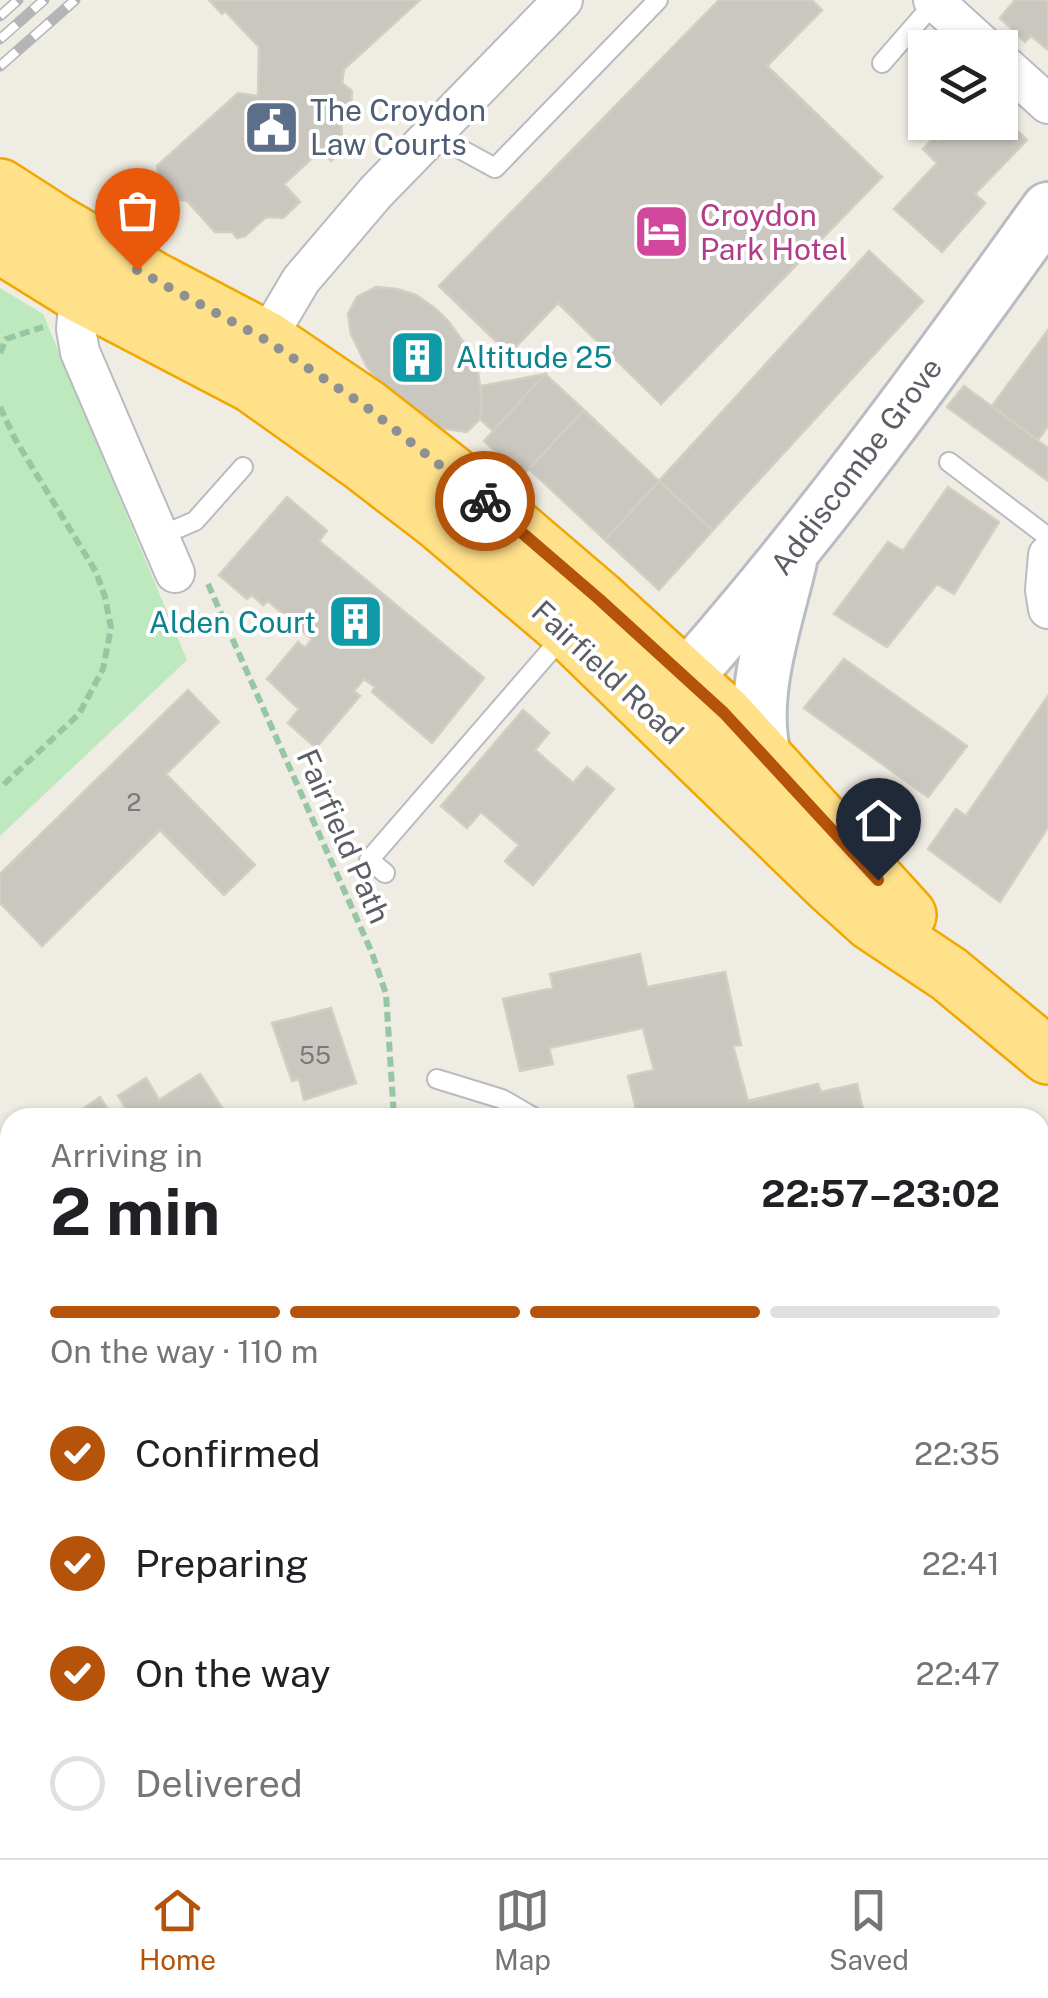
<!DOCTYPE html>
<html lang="en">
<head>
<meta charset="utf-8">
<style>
	:root { --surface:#fff; --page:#f2f2f2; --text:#202124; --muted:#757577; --line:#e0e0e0; --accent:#b45309 }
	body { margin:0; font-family:"Public Sans",sans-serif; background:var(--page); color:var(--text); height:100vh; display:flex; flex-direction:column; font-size:38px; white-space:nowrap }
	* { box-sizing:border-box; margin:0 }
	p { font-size:32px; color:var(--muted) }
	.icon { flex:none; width:55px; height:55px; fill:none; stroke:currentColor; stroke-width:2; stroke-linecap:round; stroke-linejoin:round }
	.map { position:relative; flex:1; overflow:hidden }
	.drawer { position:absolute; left:0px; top:1108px; width:1050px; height:752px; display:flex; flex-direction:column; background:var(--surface); border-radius:30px 30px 0 0; box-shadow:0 2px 8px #0004 }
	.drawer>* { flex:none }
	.buttons { position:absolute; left:908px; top:30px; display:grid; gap:20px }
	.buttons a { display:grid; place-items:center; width:110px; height:110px; border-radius:0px; background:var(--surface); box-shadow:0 2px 8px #0004; font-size:50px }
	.pin { position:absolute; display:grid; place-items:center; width:85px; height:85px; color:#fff; margin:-102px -42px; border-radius:50% 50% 50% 0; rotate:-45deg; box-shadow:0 0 10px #0007 }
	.pin .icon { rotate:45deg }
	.courier { position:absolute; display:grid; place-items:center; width:100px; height:100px; margin:-50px; border:8px solid #b45309; border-radius:50%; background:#fff; color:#222; box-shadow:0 2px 12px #0007 }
	.head em { font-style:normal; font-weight:700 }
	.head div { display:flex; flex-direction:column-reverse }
	.head { display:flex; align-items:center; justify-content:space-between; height:170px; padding:0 50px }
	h1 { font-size:65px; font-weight:700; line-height:75px }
	.bar { display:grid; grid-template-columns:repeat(4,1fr); gap:15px 10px; align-content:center; height:120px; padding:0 50px }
	.bar i { height:12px; border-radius:8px; background:var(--line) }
	.bar .on { background:var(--accent) }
	.bar p { grid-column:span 4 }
	ol { padding:0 50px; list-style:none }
	li { display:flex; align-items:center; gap:30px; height:110px }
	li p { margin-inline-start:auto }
	li .icon { padding:10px; border-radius:50%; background:var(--accent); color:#fff; stroke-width:4 }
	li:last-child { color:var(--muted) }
	li i { width:55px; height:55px; border:5px solid var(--line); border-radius:50% }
	.tab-bar { display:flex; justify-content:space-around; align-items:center; height:140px; border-top:2px solid var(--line); background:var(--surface); font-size:28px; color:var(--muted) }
	.tab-bar a { display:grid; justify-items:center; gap:5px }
	.tab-bar .on { color:var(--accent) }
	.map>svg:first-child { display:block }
	.education { fill:#dfdbd2 }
	.green { fill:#bee8be }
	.building { fill:#cac6c0; stroke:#d4cec1; stroke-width:2.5 }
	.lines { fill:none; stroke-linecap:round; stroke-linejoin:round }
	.lane-casing { stroke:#b8bbc0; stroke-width:22 }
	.street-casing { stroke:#b8bbc0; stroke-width:42 }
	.secondary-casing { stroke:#b9bcc2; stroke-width:58 }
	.highway-casing { stroke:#f2a600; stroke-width:60 }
	.path { stroke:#95c7a3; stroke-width:6; stroke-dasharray:10 5; stroke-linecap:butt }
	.lane { stroke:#fff; stroke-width:18 }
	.street { stroke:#fff; stroke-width:38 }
	.secondary { stroke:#fff; stroke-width:52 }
	.highway { stroke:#ffe18a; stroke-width:55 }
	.rail-casing { stroke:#b4b5b6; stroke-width:11 }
	.rail { stroke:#fff; stroke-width:8; stroke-dasharray:22; stroke-linecap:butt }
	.done { stroke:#8f9091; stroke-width:10; stroke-dasharray:0 18 }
	.route { stroke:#b45309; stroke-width:12 }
	.labels { text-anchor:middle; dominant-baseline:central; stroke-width:8; stroke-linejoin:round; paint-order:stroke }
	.number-label { font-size:25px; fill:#77797c }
	.service-label { font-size:30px; fill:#4e5e75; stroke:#fff; text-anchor:start }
	.hotel-label { font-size:30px; fill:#b23c85; stroke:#fff; text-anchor:start }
	.culture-label { font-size:30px; fill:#0d838f; stroke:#fff; text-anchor:start }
	.street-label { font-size:30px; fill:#5b5f65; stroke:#fff }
</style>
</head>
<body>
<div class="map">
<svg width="1048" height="1858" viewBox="0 0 1048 1858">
	<rect width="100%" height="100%" fill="#efece3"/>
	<path class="education" d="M 10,1409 L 10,1850 L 389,1850 L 387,1858 L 0,1858 L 0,1419 Z"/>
	<path class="green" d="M 0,288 L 43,314 L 187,660 L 0,836 Z"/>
	<path class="building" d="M 209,0 L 420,0 L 344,69 L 342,83 L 352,91 L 351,107 L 341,114 L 342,140 L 347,145 L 331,161 L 321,150 L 284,184 L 300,202 L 283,218 L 266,217 L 245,236 L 237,238 L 232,232 L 215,232 L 187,201 L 175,199 L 160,183 L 157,166 L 238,93 L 258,96 L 259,47 L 225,11 L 222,14 Z
		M 719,0 L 812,0 L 822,10 L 767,66 L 882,177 L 661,404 L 558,303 L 509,354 L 439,286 Z
		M 1015,0 L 1048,0 L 1048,50 L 1031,36 L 1025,42 L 1000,18 Z
		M 1000,114 L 1027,140 L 975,194 L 985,203 L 942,252 L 894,209 L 937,163 L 923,149 L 934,137 L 938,141 L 956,122 L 1000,122 Z
		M 869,251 L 923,301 L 713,530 L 659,481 Z
		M 376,287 L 397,289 L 416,295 L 436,309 L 449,322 L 464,343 L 477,367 L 482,399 L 480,419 L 467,432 L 432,427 L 379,383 L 366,365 L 351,334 L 348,314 L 357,297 Z
		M 1048,330 L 1048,426 L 1038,440 L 992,406 Z
		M 545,374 L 584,410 L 522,476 L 484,441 Z
		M 545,374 L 493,431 L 480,419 L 482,399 L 481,386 Z
		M 964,386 L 1048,448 L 1048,481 L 947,407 Z
		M 584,410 L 659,481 L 605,540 L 529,469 Z
		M 659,481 L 713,530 L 659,590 L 605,540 Z
		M 948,487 L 999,522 L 954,594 L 937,584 L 887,647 L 834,614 L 888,542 L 903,551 Z
		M 287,497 L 327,531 L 319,541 L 484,678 L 432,743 L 372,692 L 375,687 L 364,679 L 354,691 L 360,696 L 316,748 L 288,723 L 299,709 L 267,679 L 298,642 L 305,648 L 312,639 L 268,601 L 263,605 L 252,595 L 247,599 L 219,575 Z
		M 844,659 L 967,746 L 928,797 L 804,708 Z
		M 188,690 L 219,722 L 166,774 L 255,865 L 224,895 L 160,830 L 42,946 L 0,903 L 0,874 Z
		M 1048,696 L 1048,827 L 1000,902 L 928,849 L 956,809 L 966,816 Z
		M 523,710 L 549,733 L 535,750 L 573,783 L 587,767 L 614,789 L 533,885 L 505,861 L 519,845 L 481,812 L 467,828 L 441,806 Z
		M 640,954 L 647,987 L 725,972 L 741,1045 L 733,1046 L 748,1101 L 818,1084 L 821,1092 L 857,1084 L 865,1118 L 638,1118 L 628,1076 L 654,1070 L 643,1028 L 549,1048 L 553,1064 L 520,1071 L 503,999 L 553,988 L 550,974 Z
		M 331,1008 L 356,1083 L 304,1100 L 299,1079 L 292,1081 L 272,1023 Z
		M 200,1074 L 228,1117 L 132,1118 L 118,1096 L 146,1078 L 159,1100 Z
		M 100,1097 L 113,1118 L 70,1118 Z
		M 10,1157 L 10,1240 L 8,1241 L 0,1231 L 0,1165 Z
		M 1040,1179 L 1048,1186 L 1048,1243 L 1040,1252 Z
		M 0,1582 L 3,1588 L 10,1584 L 10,1656 L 0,1661 Z
		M 1040,1642 L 1048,1725 L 1048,1757 L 1040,1758 Z"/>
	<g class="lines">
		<defs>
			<path id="lane" d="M 882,63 L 935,2
				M 433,134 L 495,168 L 658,0
				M 949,462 L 1048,537
				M 160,536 L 195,521 L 243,467
				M 385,873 L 369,860 L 564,635
				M 437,1079 L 502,1099 L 535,1118
				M 0,1410 L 10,1429
				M 1040,1483 L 1048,1482
				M 546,1858 L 546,1850"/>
			<path id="street" d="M 933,0 L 986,48
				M 1000,61 L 1048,104
				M 79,294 L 76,329 L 80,352 L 175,573
				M 266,339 L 301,280 L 376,192 L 563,0
				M 1048,555 L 1045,590 L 1048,609
				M 0,1382 L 10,1373
				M 1040,1458 L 1048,1461
				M 439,1858 L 441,1850"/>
			<path id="secondary" d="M 658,709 C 800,552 925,381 1048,209
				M 764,755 C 749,695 776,621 790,561"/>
			<path id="highway" d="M 0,187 L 56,223 L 152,279 L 266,339 L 365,406 L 461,481 L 599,599 L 724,713 L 908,915
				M 0,245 L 79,294 L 253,385 L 361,462 L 439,522 L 568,631 L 831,886 L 871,922 L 949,974 L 1048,1056"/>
		</defs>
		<use href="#lane" class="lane-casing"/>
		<use href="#street" class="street-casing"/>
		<use href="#secondary" class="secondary-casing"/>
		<use href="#highway" class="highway-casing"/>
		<path class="path" d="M 0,353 L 6,339 L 43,327
			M 0,407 L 15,439 L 96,572 L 105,597 L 111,628 L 103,669 L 79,714 L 0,788
			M 208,584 L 372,953 L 386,994 L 394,1118
			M 1045,1504 L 1048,1552
			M 1040,1565 L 1048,1564
			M 1040,1628 L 1048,1627
			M 633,1850 L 633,1858"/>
		<use href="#lane" class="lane"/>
		<use href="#street" class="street"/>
		<use href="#secondary" class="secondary"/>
		<use href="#highway" class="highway"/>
		<defs>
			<path id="rail" d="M 0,16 L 18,0
				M 0,39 L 44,0
				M 0,66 L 75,0"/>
		</defs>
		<use href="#rail" class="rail-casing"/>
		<use href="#rail" class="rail"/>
	</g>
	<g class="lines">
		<path class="done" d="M 137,270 L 266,340 L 365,406 L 485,501"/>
		<path class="route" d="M 485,501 L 599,599 L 724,713 L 878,880"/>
	</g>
	<defs>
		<symbol id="civic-square" viewBox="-11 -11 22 22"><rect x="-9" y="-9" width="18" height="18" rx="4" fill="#5c6f8a" stroke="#fff"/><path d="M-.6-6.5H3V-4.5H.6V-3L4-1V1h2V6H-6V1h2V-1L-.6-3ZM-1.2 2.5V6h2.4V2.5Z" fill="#fff"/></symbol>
		<symbol id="hotel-square" viewBox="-11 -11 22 22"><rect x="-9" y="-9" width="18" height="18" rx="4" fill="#d1479c" stroke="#fff"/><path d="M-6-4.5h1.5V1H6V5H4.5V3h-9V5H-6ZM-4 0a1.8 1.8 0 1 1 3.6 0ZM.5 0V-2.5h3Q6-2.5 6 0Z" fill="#fff"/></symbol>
		<symbol id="building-square" viewBox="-11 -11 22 22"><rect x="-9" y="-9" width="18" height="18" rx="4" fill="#0f9aa8" stroke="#fff"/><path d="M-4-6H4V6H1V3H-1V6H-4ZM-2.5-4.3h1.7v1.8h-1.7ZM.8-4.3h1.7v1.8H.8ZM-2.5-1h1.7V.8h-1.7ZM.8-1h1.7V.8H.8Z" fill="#fff"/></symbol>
	</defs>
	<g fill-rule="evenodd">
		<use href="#civic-square" x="240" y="96" width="63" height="63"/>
		<use href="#hotel-square" x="630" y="200" width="63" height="63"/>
		<use href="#building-square" x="386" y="326" width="63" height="63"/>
		<use href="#building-square" x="324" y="590" width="63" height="63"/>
	</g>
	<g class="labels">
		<g class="number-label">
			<text x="134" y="802">2</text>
			<text x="315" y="1055">55</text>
		</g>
		<g class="service-label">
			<text x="310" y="110">The Croydon<tspan x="310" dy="34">Law Courts</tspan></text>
		</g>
		<g class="hotel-label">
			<text x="700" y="215">Croydon<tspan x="700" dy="34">Park Hotel</tspan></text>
		</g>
		<g class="culture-label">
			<text x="456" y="357">Altitude 25</text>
			<text x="316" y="622" text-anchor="end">Alden Court</text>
		</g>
		<g class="street-label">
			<text transform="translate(856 466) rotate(-53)">Addiscombe Grove</text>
			<text transform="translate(608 672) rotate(43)">Fairfield Road</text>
			<text transform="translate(344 836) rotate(66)">Fairfield Path</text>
		</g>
	</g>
</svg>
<div class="buttons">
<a><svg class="icon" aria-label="layers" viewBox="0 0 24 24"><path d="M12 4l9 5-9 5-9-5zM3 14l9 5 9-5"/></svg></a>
</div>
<div class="pin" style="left:137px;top:270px;background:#ea580c"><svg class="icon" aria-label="bag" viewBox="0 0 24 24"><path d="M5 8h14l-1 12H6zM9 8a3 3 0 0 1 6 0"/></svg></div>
<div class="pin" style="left:878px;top:880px;background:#1f2937"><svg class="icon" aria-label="home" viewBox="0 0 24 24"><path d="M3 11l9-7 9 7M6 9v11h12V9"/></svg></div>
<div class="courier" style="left:485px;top:501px"><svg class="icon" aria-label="bike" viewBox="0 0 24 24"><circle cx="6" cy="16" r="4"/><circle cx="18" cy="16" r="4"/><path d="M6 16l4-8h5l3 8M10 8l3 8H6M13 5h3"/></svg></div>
<section class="drawer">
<div class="head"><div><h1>2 min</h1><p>Arriving in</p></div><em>22:57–23:02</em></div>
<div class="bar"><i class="on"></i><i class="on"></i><i class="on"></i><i></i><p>On the way · 110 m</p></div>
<ol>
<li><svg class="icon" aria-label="check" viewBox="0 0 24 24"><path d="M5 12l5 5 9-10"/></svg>Confirmed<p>22:35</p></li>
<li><svg class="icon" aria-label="check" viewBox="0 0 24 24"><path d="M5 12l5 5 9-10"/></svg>Preparing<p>22:41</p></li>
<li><svg class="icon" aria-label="check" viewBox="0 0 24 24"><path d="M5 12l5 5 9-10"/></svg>On the way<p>22:47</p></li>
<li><i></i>Delivered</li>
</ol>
</section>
</div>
<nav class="tab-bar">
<a class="on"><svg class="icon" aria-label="home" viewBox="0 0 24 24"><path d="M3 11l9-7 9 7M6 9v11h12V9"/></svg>Home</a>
<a><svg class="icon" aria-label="map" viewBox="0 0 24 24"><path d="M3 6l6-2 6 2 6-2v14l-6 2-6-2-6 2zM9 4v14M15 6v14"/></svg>Map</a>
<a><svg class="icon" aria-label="saved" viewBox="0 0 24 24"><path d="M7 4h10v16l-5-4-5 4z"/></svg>Saved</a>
</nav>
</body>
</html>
